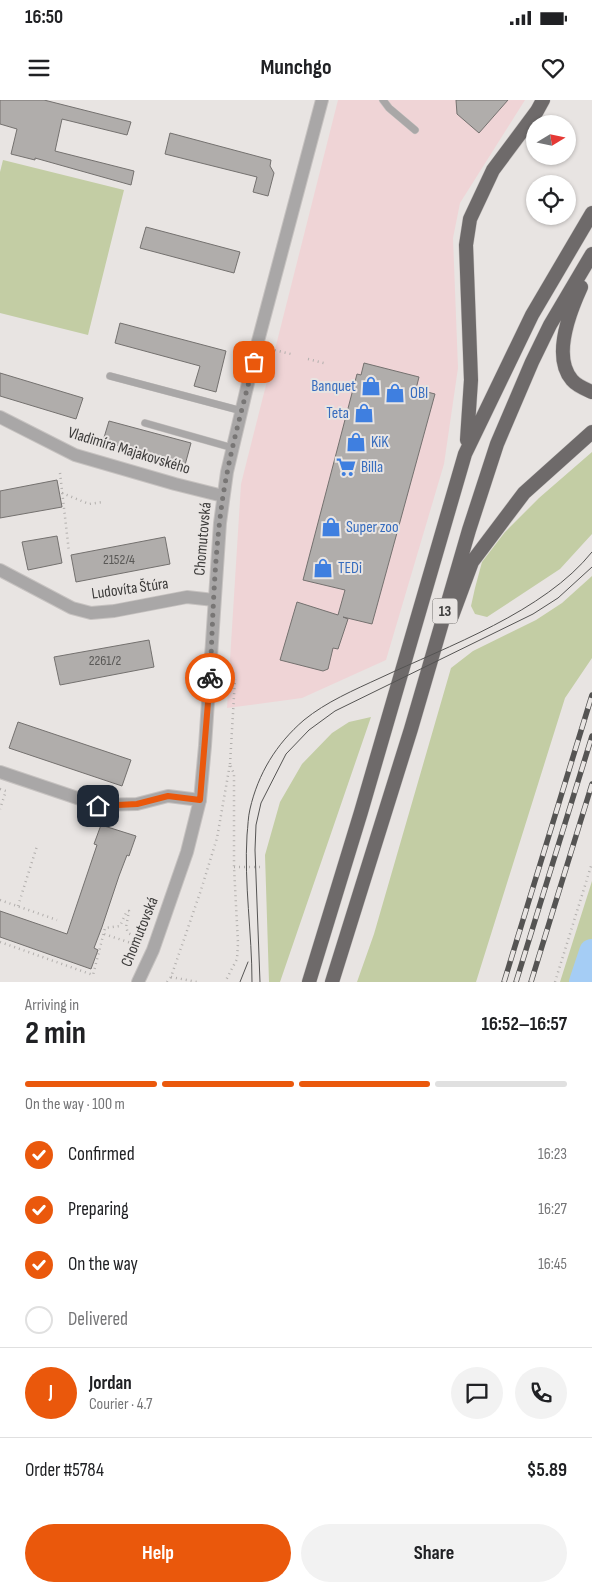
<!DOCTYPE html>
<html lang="en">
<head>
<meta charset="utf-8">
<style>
	:root { --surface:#fff; --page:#f2f2f2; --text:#202124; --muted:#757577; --line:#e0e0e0; --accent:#ea580c }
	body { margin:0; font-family:"Sofia Sans Condensed",sans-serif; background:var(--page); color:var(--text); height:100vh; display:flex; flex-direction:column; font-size:19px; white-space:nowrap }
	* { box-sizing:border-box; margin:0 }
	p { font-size:16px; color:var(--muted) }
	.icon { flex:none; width:28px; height:28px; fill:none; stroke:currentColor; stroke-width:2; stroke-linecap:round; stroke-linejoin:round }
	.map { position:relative; height:882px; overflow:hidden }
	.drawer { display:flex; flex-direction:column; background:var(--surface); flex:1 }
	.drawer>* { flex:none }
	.needle { width:32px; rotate:80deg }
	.fabs { position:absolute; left:526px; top:15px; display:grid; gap:10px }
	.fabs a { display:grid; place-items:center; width:50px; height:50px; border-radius:50%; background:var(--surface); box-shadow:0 1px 4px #0004; font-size:25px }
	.pin { position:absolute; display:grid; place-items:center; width:42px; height:42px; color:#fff; margin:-21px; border-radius:10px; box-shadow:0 2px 8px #0006 }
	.courier { position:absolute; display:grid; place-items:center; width:50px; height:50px; margin:-25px; border:4px solid #ea580c; border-radius:50%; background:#fff; color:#222; box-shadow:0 1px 6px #0007 }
	.head em { font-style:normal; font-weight:700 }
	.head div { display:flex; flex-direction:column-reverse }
	.head { display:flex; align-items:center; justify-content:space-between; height:85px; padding:0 25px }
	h1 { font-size:32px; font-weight:700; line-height:38px }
	.bar { display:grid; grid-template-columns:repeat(4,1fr); gap:8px 5px; align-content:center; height:60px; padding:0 25px }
	.bar i { height:6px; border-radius:4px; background:var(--line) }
	.bar .active { background:var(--accent) }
	.bar p { grid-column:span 4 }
	.line { display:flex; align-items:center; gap:12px; padding:0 25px; border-top:1px solid var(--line) }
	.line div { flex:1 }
	.round { display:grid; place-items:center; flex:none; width:52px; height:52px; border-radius:26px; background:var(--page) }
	ol { padding:0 25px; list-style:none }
	li { display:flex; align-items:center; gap:15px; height:55px }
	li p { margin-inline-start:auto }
	li .icon { padding:5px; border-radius:50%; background:var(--accent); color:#fff; stroke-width:4 }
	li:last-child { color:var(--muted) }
	li i { width:28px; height:28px; border:2px solid var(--line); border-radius:50% }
	.cta { display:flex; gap:10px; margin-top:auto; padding:10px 25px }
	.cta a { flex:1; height:58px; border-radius:30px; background:var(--accent); color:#fff; font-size:20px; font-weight:700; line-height:58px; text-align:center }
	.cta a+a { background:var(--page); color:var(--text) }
	.status { display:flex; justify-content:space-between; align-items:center; height:35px; padding:0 25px; background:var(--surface); direction:ltr }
	.status svg { height:14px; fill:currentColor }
	header { display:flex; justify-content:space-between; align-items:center; height:65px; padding:0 25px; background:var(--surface); font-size:22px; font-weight:700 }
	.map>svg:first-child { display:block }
	.commercial { fill:#efd4d6 }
	.green { fill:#c3cda4 }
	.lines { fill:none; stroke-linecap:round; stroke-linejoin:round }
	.river { stroke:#a5cdf5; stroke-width:26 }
	.building { fill:#b0adab; stroke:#74716f }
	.service-casing { stroke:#c6c2c0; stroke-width:8 }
	.minor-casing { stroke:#c6c2c0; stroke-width:14 }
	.tertiary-casing { stroke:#c6c2c0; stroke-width:14 }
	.trunk-casing { stroke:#c6c2c0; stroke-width:15 }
	.path { stroke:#b2afad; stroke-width:2.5; stroke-dasharray:1 4; stroke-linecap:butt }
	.service { stroke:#a9a7a7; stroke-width:7 }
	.minor { stroke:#a9a7a7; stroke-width:12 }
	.tertiary { stroke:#a9a7a7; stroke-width:12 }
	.trunk { stroke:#6e6a6a; stroke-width:14 }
	.tram { stroke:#555453; stroke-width:1 }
	.rail-casing { stroke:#555453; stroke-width:5.5 }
	.rail { stroke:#e8e4e2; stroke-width:4; stroke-dasharray:11; stroke-linecap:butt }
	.done { stroke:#787675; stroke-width:5; stroke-dasharray:0 9 }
	.route { stroke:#ea580c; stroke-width:6 }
	.labels { text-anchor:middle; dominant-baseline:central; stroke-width:4; stroke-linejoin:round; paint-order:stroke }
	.number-label { font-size:14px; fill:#595856 }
	.shield { fill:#e8e4e2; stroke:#706e6c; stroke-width:1 }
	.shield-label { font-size:15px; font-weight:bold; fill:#3c3b3a }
	.shop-label { font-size:16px; fill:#366cbe; stroke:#e8e4e2; text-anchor:start }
	.street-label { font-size:16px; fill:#3c3b3a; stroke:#e8e4e2 }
</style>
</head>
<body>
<div class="status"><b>16:50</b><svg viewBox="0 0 49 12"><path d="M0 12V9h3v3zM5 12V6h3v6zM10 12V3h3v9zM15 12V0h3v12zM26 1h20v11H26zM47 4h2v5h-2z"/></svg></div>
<header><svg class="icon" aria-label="menu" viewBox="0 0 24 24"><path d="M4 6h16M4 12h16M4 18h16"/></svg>Munchgo<svg class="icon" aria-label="heart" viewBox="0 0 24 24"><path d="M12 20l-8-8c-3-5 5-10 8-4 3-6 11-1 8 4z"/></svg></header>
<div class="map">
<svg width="592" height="882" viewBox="0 0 592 882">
	<rect width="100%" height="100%" fill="#e8e4e2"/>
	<path class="commercial" d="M 338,0 L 525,0 L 460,103 L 453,138 L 458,268 L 444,364 L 386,560 L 302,598 L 227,608 L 241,384 Z"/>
	<path class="green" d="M 3,60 L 124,90 L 88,235 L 0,213 L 0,72 Z
		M 592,352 L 592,434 L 560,469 L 487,517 L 475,514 L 471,506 L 475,488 L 482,462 L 505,432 L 539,398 Z
		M 592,476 L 592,558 L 565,598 L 476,882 L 357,882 L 374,834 L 451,568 L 473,551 L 536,520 L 562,503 Z
		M 371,617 L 280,882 L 269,882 L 265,755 L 280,702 L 302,664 L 332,633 L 349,622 Z
		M 592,781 L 592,882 L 560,882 Z"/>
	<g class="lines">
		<path class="river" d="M 582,882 L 592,852"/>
	</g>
	<path class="building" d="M 0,0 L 44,0 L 131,22 L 127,35 L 62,19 L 55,51 L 134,71 L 131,85 L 35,58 L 35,60 L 11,54 L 17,29 L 0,24 Z
		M 456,0 L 508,0 L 479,33 L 457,14 Z
		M 170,33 L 271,60 L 270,66 L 274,73 L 268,96 L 253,92 L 257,77 L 165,54 Z
		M 146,127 L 240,152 L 234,173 L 140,148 Z
		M 120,223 L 226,251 L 216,292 L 194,286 L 200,266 L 115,243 Z
		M 364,263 L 419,277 L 416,289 L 435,294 L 372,524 L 343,517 L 348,519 L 338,549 L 333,548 L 328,569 L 323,571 L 280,560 L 297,502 L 338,515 L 345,490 L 303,480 L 357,274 L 361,275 Z
		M 0,273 L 83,298 L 76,319 L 0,296 Z
		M 109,321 L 191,343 L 185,365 L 103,341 Z
		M 57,380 L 62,407 L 0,418 L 0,391 Z
		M 57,436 L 62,463 L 28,470 L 22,442 Z
		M 165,437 L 170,464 L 76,482 L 71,455 Z
		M 149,540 L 154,567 L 60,585 L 54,557 Z
		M 18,622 L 131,660 L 122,686 L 9,648 Z
		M 101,725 L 136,736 L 129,756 L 127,755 L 119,776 L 102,827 L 94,848 L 98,850 L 91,869 L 0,837 L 0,811 L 67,834 L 97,745 L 94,744 Z"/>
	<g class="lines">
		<defs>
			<path id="service" d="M 383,0 L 389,8 L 415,30
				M 110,276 L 242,311
				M 145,323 L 233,348"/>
			<path id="minor" d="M 0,317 L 75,355 L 175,384 L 223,396
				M 0,470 L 72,508 L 91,513 L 114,511 L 187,497 L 214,500
				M 0,672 L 98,705 L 137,704 L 168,696 L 200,700"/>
			<path id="tertiary" d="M 138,882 L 153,850 L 187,752 L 200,700 L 205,646 L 220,423 L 227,372 L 257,245 L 322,0"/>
			<path id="trunk" d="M 581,187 C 570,211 552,257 572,280 C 577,286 585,289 592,292
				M 467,340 L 471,280 L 466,145 L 470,119 L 493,70 L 537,11 L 543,0
				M 452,516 L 472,462 L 524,393 L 592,332
				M 309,882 L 361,712 L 465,354 L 532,215 L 592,113
				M 332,882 L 411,629 L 469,430 L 497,344 L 532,262 L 550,225 L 592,154"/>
		</defs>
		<use href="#service" class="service-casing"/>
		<use href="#minor" class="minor-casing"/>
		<use href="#tertiary" class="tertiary-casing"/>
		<use href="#trunk" class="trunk-casing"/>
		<path class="path" d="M 270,249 L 291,254
			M 308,259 L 327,264
			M 60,373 L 69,452
			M 62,393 L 89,404 L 103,402
			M 230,664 L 235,579
			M 0,689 L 6,691 L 0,709
			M 234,767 L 261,767
			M 0,800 L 57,820
			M 18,806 L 37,746
			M 0,842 L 93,875 L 105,828 L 120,826 L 127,811 L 129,811 L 126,827 L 128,833 L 136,837 L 134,844 L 104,834
			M 171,877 L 197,882
			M 167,882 L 171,877 L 201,790 L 217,738 L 230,664 L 234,674 L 234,767 L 238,843 L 237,859 L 225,882
			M 555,882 L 592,763"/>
		<use href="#service" class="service"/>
		<use href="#minor" class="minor"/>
		<use href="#tertiary" class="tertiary"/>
		<use href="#trunk" class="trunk"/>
		<path class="tram" d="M 240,882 L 248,862
			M 252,882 C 252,833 244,784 247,735 C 248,726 248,717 250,709 C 258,674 276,644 304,620 C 326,602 354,590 380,578 C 448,546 544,512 592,452
			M 260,882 L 255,750 L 256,725 L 261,703 L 286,654 L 309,630 L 335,611 L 533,514 L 558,498 L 592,467"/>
		<defs>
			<path id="rail" d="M 504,882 L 592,595
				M 516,882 L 592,636
				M 531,882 L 592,684"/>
		</defs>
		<use href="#rail" class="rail-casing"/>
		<use href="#rail" class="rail"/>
	</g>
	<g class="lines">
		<path class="done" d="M 210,578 C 213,518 214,456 223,396 C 230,351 243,306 254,262"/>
		<path class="route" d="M 98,706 L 137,704 L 168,696 L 200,700 L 210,578"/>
	</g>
	<defs>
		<symbol id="shop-bare" viewBox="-9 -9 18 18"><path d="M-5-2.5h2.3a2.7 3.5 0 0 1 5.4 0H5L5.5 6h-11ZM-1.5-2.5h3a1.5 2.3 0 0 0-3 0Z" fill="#3f7fe0" stroke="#e8e4e2" stroke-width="2.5" paint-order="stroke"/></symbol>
		<symbol id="supermarket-bare" viewBox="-9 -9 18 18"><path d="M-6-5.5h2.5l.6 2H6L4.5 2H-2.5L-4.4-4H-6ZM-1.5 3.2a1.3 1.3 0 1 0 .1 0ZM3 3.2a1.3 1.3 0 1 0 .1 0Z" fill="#3f7fe0" stroke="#e8e4e2" stroke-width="2.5" paint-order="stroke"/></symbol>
	</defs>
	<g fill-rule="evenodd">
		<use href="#shop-bare" x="357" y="272" width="28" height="28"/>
		<use href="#shop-bare" x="381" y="279" width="28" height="28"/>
		<use href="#shop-bare" x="350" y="299" width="28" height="28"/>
		<use href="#shop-bare" x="342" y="328" width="28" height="28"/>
		<use href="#supermarket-bare" x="332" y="353" width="28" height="28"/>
		<use href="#shop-bare" x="317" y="413" width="28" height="28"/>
		<use href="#shop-bare" x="309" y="454" width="28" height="28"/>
	</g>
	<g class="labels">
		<g class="number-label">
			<text x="119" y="459">2152/4</text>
			<text x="105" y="560">2261/2</text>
		</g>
		<rect class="shield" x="432.5" y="498.5" width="25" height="25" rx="4"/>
		<g class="shield-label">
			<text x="445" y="511">13</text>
		</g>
		<g class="shop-label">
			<text x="356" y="286" text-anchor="end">Banquet</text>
			<text x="410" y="293">OBI</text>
			<text x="349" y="313" text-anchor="end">Teta</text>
			<text x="371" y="342">KiK</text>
			<text x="361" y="367">Billa</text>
			<text x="346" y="427">Super zoo</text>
			<text x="338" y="468">TEDi</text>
		</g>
		<g class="street-label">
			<text transform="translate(129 351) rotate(17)">Vladimíra Majakovského</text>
			<text transform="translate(203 439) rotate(-85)">Chomutovská</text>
			<text transform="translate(130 489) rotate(-8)">Ludovíta Štúra</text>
			<text transform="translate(140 832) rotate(-68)">Chomutovská</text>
		</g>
	</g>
</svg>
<div class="fabs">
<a><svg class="needle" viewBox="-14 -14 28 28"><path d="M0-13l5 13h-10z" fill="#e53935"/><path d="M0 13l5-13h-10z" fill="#757577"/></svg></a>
<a><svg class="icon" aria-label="locate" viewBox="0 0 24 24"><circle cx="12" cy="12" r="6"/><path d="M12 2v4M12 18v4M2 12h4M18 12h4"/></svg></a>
</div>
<div class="pin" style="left:254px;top:262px;background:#ea580c"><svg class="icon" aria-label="bag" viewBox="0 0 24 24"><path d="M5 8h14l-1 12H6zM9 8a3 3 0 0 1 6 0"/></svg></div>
<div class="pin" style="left:98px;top:706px;background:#1f2937"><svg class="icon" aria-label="home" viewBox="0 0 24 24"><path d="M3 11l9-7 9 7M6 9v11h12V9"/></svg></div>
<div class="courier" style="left:210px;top:578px"><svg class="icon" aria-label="bike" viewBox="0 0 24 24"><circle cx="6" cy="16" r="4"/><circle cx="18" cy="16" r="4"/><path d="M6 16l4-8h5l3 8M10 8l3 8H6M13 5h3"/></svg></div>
</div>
<section class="drawer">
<div class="head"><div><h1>2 min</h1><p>Arriving in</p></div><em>16:52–16:57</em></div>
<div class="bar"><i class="active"></i><i class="active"></i><i class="active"></i><i></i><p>On the way · 100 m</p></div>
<ol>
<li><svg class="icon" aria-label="check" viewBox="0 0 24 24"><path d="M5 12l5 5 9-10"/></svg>Confirmed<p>16:23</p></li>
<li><svg class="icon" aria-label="check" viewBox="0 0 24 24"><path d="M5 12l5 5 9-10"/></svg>Preparing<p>16:27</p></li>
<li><svg class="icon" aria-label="check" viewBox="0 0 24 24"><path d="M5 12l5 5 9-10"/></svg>On the way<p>16:45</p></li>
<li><i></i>Delivered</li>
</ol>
<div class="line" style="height:90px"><b class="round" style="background:var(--accent);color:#fff">J</b><div><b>Jordan</b><p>Courier · 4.7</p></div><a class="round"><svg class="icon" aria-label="chat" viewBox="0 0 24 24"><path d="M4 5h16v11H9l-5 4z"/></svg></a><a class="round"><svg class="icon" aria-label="phone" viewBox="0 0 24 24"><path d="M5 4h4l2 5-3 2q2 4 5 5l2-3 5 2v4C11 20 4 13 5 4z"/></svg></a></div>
<div class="line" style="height:65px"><div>Order #5784</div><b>$5.89</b></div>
<div class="cta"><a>Help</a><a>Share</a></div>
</section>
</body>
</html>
